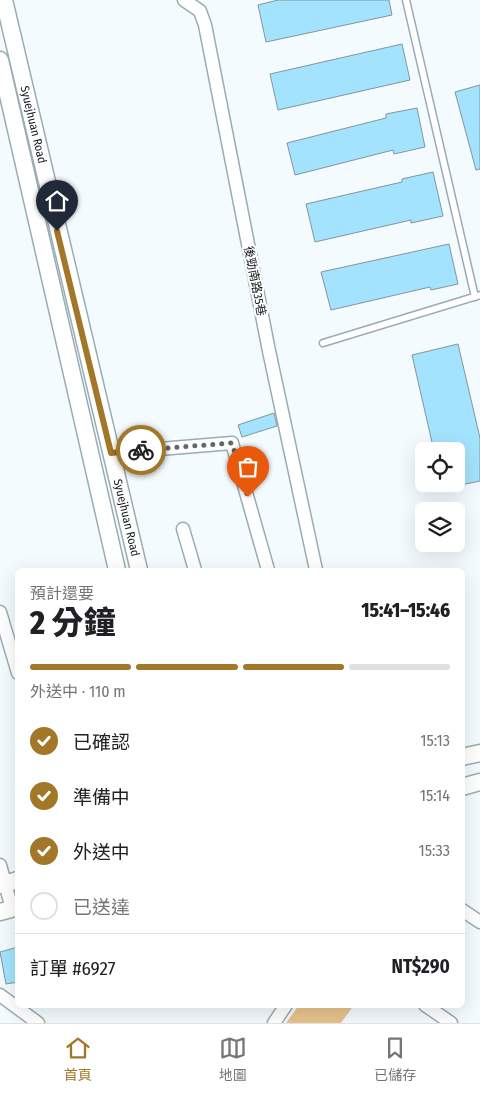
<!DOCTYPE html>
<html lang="zh-TW">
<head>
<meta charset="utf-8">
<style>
	:root { --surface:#fff; --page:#f2f2f2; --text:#202124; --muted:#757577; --line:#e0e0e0; --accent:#a27727 }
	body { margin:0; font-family:"Fira Sans Condensed","Noto Sans TC",sans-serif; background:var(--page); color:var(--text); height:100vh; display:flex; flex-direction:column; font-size:19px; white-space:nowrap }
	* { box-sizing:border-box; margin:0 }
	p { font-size:16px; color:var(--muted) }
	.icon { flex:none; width:28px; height:28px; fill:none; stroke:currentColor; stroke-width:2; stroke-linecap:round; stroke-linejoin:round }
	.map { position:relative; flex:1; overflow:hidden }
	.side { position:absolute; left:15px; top:568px; width:450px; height:440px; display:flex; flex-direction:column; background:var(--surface); border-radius:8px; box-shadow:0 5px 20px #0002 }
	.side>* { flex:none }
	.buttons { position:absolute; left:415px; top:442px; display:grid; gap:10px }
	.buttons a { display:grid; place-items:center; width:50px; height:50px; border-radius:8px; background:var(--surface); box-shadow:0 5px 20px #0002; font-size:25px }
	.pin { position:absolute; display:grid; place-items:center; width:42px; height:42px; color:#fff; margin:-51px -21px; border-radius:50% 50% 50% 0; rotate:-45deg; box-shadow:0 0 5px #0007 }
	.pin .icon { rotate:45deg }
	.courier { position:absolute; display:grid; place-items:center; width:50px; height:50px; margin:-25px; border:4px solid #a27727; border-radius:50%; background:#fff; color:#222; box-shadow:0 1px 6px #0007 }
	.headline em { font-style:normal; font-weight:800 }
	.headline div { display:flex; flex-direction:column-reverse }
	.headline { display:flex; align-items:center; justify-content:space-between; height:85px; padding:0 15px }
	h1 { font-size:32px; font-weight:800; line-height:38px }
	.bar { display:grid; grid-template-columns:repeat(4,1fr); gap:8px 5px; align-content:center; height:60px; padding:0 15px }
	.bar i { height:6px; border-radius:4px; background:var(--line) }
	.bar .active { background:var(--accent) }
	.bar p { grid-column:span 4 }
	.line { display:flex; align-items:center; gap:12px; padding:0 15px; border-top:1px solid var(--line) }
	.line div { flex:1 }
	ol { padding:0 15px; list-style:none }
	li { display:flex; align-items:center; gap:15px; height:55px }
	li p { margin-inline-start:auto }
	li .icon { padding:5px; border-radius:50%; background:var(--accent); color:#fff; stroke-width:4 }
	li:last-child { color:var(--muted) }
	li i { width:28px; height:28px; border:2px solid var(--line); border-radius:50% }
	.tab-bar { display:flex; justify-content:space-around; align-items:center; height:70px; border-top:1px solid var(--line); background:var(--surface); font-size:14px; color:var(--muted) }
	.tab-bar a { display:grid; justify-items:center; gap:2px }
	.tab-bar .active { color:var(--accent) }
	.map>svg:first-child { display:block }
	.green { fill:#e7c38c }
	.building { fill:#a3e3fe; stroke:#83959d }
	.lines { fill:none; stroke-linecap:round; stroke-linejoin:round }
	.service-casing { stroke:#99acb4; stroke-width:9 }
	.minor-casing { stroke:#99acb4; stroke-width:15 }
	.tertiary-casing { stroke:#99acb4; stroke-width:19 }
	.service { stroke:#fff; stroke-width:6 }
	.minor { stroke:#fff; stroke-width:12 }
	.tertiary { stroke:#fff; stroke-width:16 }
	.done { stroke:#61686b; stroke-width:5; stroke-dasharray:0 9 }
	.route { stroke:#a27727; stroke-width:6 }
	.labels { text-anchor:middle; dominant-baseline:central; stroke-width:4.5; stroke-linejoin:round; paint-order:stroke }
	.street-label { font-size:12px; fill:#12191c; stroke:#fff }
</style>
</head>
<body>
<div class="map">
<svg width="480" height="1023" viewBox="0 0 480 1023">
	<rect width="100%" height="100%" fill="#f4fbff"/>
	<path class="green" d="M 299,1005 L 354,1005 L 341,1023 L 286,1023 Z"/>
	<path class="building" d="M 278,0 L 389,0 L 392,15 L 266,42 L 258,5 Z
		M 402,44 L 410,80 L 278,110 L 270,74 Z
		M 480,85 L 480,169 L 476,170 L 455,92 Z
		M 417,108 L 425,147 L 394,154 L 393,150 L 295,175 L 287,143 L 386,118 L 386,114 Z
		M 433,172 L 443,216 L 411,223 L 411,220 L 315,242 L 306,204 L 402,182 L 402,179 Z
		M 449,244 L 458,284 L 431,290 L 430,287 L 331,310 L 321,272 Z
		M 458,344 L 480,438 L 480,481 L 456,486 L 456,451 L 434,451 L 412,355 Z
		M 274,413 L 277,426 L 242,437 L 238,425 Z
		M 18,947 L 18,982 L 6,984 L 0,952 Z"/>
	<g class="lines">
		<defs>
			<path id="service" d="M 406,0 L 475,297
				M 323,343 L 480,295"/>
			<path id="minor" d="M 184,0 L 200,11 L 205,25 L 269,351 L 316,570
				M 111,453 L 232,443 L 268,570
				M 183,529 L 195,570
				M 0,612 L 18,673
				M 0,865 L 12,909
				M 462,910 L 480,922
				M 0,995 L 38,1023
				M 425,1005 L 451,1023
				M 274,1023 L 286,1005"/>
			<g id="tertiary">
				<path id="s1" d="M 4,0 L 139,570"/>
				<path d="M 0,60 L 117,570"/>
				<path d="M 462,757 L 480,753"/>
				<path d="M 462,787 L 480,782"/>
				<path d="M 0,885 L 18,880"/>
				<path d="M 0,912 L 18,907"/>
			</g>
		</defs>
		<use href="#service" class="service-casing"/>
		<use href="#minor" class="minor-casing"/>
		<use href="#tertiary" class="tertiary-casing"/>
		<use href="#service" class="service"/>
		<use href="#minor" class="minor"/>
		<use href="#tertiary" class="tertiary"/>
	</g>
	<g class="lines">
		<path class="done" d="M 141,450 L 232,443 L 248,497"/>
		<path class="route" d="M 57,231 L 111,453 L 141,450"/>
	</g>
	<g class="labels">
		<g class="street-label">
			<text stroke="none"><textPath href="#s1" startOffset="128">Syuejhuan Road</textPath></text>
			<text transform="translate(255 281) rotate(79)">後勁南路35巷</text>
			<text stroke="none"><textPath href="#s1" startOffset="532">Syuejhuan Road</textPath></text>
		</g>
	</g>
</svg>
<div class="buttons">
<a><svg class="icon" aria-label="locate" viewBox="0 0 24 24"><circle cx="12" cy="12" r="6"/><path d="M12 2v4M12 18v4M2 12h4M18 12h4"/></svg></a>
<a><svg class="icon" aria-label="layers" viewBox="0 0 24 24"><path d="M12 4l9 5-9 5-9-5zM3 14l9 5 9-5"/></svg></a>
</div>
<div class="pin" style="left:248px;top:497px;background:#ea580c"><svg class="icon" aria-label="bag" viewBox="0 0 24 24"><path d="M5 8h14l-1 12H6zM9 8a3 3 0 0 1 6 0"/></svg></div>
<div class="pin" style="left:57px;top:231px;background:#1f2937"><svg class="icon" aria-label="home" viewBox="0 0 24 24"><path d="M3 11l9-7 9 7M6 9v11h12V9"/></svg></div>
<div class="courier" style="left:141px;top:450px"><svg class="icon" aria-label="bike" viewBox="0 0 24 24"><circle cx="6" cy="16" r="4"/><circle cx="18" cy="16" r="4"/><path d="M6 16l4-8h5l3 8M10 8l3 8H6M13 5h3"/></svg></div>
<section class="side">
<div class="headline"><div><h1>2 分鐘</h1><p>預計還要</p></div><em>15:41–15:46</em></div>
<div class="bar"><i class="active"></i><i class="active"></i><i class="active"></i><i></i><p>外送中 · 110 m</p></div>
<ol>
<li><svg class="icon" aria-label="check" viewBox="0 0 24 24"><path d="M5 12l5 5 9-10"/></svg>已確認<p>15:13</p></li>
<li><svg class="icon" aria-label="check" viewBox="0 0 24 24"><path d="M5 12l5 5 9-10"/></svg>準備中<p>15:14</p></li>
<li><svg class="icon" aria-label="check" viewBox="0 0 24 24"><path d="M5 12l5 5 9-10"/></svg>外送中<p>15:33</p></li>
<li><i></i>已送達</li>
</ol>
<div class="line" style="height:65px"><div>訂單 #6927</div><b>NT$290</b></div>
</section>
</div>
<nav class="tab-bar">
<a class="active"><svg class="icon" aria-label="home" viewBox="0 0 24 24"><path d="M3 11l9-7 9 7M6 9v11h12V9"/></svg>首頁</a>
<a><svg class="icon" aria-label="map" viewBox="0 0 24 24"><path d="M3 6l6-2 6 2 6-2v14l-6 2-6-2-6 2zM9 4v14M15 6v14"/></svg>地圖</a>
<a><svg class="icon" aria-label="saved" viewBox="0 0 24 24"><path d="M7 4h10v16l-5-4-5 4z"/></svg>已儲存</a>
</nav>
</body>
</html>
